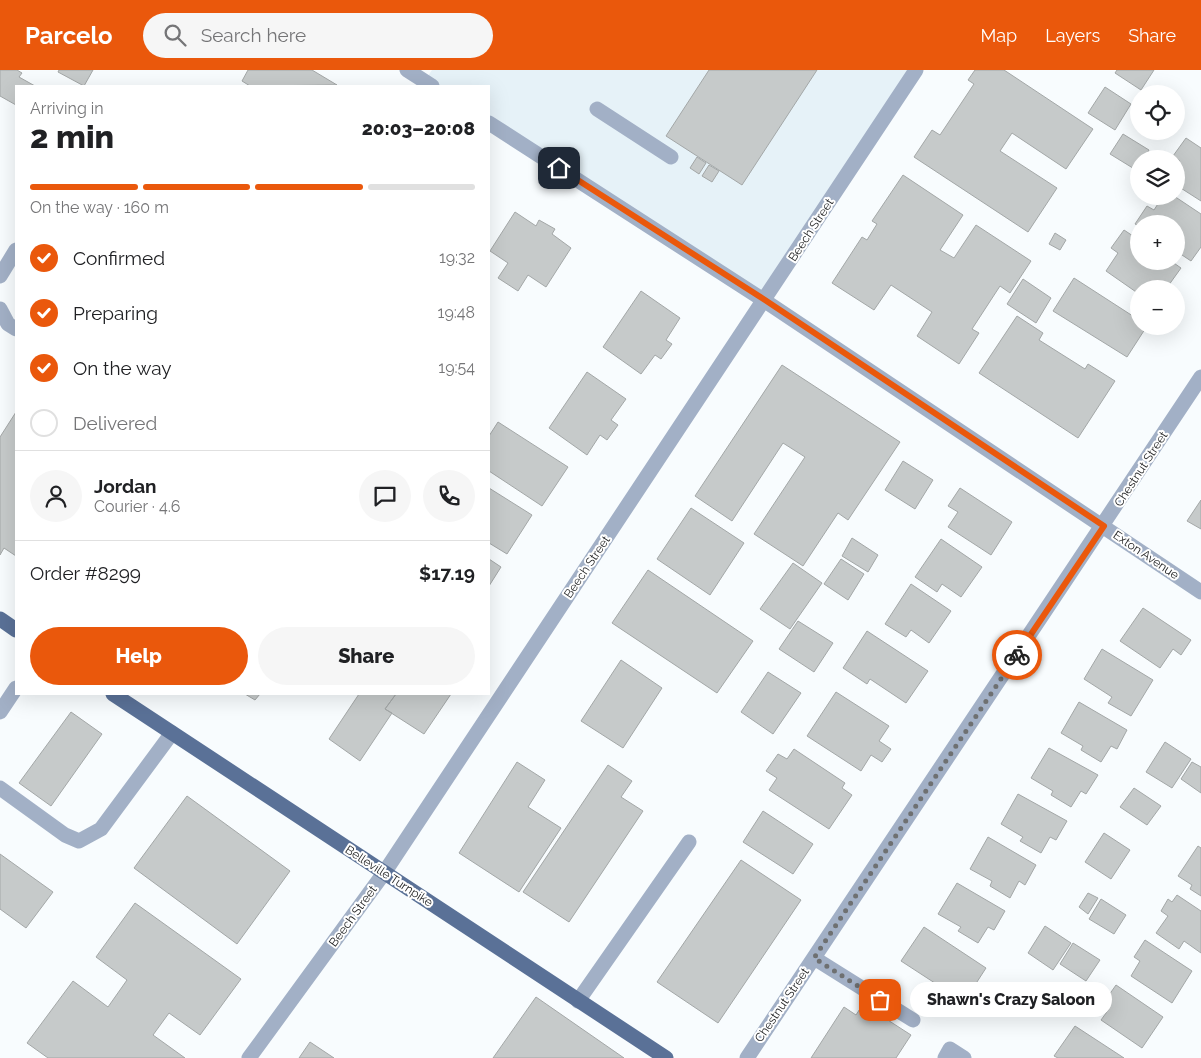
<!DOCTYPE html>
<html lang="en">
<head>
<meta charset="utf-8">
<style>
	:root { --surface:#fff; --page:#f6f6f6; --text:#202124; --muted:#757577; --line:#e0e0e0; --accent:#ea580c }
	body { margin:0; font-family:Raleway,sans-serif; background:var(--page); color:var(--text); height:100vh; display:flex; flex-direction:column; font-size:19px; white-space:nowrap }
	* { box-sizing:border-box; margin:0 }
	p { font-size:16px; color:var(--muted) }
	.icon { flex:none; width:28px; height:28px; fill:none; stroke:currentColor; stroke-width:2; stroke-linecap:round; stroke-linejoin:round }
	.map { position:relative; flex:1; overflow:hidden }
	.sheet { position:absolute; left:15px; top:15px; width:475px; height:610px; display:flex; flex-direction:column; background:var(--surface); border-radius:0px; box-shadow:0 5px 20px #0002 }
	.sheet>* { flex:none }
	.fabs { position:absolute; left:1130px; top:15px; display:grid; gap:10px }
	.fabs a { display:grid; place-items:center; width:55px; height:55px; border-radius:50%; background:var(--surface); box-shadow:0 5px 20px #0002; font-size:25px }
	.pin { position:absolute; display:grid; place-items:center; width:42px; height:42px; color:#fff; margin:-21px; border-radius:10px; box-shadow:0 2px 8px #0006 }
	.courier { position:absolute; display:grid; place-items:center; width:50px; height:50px; margin:-25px; border:4px solid #ea580c; border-radius:50%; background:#fff; color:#222; box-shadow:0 1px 6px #0007 }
	.bubble { position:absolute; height:35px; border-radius:18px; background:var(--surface); box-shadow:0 5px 20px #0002; font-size:16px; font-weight:800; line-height:35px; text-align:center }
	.overview em { font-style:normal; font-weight:800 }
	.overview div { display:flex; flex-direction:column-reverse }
	.overview { display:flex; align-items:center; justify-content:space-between; height:85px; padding:0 15px }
	h1 { font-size:32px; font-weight:800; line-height:38px }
	.bar { display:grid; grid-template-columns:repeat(4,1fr); gap:8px 5px; align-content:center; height:60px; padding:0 15px }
	.bar i { height:6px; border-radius:4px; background:var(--line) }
	.bar .active { background:var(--accent) }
	.bar p { grid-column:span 4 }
	.line { display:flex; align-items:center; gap:12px; padding:0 15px; border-top:1px solid var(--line) }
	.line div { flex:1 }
	.round { display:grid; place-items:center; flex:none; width:52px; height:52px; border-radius:26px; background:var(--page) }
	ol { padding:0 15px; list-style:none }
	li { display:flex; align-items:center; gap:15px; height:55px }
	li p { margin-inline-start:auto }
	li .icon { padding:5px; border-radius:50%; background:var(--accent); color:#fff; stroke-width:4 }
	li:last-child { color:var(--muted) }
	li i { width:28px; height:28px; border:2px solid var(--line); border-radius:50% }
	.cta { display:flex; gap:10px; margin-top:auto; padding:10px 15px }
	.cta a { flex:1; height:58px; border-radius:30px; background:var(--accent); color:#fff; font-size:20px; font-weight:800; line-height:58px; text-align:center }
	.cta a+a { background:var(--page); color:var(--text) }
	header { display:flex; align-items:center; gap:30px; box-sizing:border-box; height:70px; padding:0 25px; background:var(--accent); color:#fff }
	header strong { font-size:24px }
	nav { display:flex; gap:28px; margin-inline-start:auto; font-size:18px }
	.search { width:350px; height:45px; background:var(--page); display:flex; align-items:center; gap:12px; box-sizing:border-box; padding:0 18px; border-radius:28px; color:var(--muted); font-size:19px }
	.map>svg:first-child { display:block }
	.built { fill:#e6f2f8 }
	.building { fill:#c6caca; stroke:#a3a7a7 }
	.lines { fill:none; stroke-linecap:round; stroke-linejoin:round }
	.minor { stroke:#a2b0c6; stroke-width:15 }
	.major { stroke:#5a7197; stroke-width:15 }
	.done { stroke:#6e7071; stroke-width:5; stroke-dasharray:0 9 }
	.route { stroke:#ea580c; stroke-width:6 }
	.labels { text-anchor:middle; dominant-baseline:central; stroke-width:4; stroke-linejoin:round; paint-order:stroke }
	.street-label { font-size:12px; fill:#232425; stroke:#fff }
</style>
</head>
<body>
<header>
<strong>Parcelo</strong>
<div class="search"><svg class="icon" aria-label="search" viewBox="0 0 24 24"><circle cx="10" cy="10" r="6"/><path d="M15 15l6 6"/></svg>Search here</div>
<nav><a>Map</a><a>Layers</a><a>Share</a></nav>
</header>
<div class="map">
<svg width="1201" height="988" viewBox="0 0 1201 988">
	<rect width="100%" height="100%" fill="#f8fcfe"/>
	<path class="built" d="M 432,0 L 916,0 L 765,230 L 489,53 L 489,16 L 432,16 L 424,12 Z"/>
	<path class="building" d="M 0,0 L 17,0 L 22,3 L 19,7 L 35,16 L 16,16 L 16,35 L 0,26 Z
		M 59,0 L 93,0 L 84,16 L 58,2 Z
		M 248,0 L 312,0 L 337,15 L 250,16 L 242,11 Z
		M 709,0 L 817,0 L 742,115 L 666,66 Z
		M 975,0 L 1004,0 L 1093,59 L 1066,99 L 1012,63 L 1000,81 L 1057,118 L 1028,162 L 914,87 L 932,60 L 940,65 L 974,14 L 968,10 Z
		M 1117,0 L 1154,0 L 1141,20 L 1115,3 Z
		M 1105,17 L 1131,34 L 1115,60 L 1088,43 Z
		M 1123,64 L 1149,80 L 1144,89 L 1139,89 L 1136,100 L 1110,84 Z
		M 1186,68 L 1201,78 L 1201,131 L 1176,115 L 1176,96 L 1180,91 L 1173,86 Z
		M 697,87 L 706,93 L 699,104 L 690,98 Z
		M 709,95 L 719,101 L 712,112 L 702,106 Z
		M 903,105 L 963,145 L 940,180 L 954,188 L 976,155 L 1031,191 L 1010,223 L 1000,216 L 972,259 L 979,263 L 959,294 L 917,266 L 932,242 L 891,215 L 874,240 L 832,213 L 862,167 L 867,170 L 877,154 L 872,151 Z
		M 1163,126 L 1174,126 L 1201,144 L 1201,177 L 1191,191 L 1176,181 L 1176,154 L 1139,154 L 1139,156 L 1135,154 L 1147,136 L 1154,140 Z
		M 515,142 L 536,156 L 539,150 L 555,159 L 552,164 L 571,178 L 546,217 L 528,205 L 518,221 L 498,208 L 508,193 L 490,181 Z
		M 1124,160 L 1139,170 L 1139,191 L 1171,191 L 1181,198 L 1166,219 L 1139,219 L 1139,224 L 1106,201 L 1118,183 L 1111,178 Z
		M 1055,163 L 1066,170 L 1060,180 L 1049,174 Z
		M 1074,208 L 1139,250 L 1139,256 L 1147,256 L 1127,287 L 1053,241 Z
		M 1023,209 L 1051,228 L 1036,253 L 1007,234 Z
		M 641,221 L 680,248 L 666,270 L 672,274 L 661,289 L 655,285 L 641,304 L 603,277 Z
		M 1017,246 L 1043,263 L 1039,270 L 1085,299 L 1088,294 L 1115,311 L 1078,368 L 979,303 Z
		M 782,295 L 900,372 L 848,450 L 838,443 L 803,496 L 754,464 L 805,387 L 783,373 L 732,451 L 695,426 Z
		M 587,302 L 626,329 L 611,350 L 618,355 L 607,370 L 600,365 L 587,385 L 549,358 Z
		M 16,342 L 16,486 L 4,478 L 0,485 L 0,367 Z
		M 498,352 L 568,397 L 542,436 L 489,401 L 489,366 Z
		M 903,391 L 933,410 L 915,439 L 885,420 Z
		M 489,418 L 532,445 L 507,484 L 489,473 Z
		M 960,418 L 1012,452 L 991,485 L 948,457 L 958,442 L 948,436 Z
		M 1201,430 L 1201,459 L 1187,451 Z
		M 691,438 L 744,473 L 710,525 L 657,489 Z
		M 852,468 L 878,485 L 868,502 L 842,486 Z
		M 941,469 L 982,497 L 961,527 L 942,514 L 937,522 L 915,507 Z
		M 489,489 L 501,497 L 489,516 Z
		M 841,489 L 864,504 L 848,530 L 824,514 Z
		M 793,493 L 822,513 L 790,559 L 760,539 Z
		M 648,500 L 753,571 L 717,623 L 612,553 Z
		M 911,514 L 951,541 L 929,573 L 911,560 L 906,567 L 885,554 Z
		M 1143,538 L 1191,570 L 1181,585 L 1173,579 L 1160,598 L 1120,571 Z
		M 798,551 L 833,573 L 814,602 L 779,579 Z
		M 867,561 L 928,601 L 906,633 L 870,609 L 867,614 L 843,598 Z
		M 1102,579 L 1153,610 L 1131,646 L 1108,633 L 1112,627 L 1084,609 Z
		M 621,590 L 662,618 L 623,678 L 581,651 Z
		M 768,602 L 801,623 L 773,664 L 741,642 Z
		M 836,622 L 889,656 L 879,671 L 891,679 L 882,692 L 871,685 L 861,701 L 807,666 Z
		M 245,624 L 260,624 L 255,630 Z
		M 359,624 L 396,624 L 385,639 L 392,643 L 360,691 L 329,669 Z
		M 396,624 L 451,624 L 424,664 L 385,639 Z
		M 1079,632 L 1127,660 L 1117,679 L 1111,676 L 1101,692 L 1081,680 L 1083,676 L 1061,663 Z
		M 71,642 L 102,664 L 51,736 L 19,713 Z
		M 1165,672 L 1191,689 L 1172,718 L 1146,702 Z
		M 1049,678 L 1098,705 L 1086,724 L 1081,721 L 1071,737 L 1051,725 L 1053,721 L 1031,708 Z
		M 794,679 L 845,713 L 842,718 L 852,725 L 829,759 L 769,720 L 777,708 L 766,701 L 778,684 L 787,689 Z
		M 517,692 L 545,710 L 528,737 L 561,758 L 519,822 L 459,783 Z
		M 1192,692 L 1201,697 L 1201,723 L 1181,709 Z
		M 608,695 L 632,711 L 621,727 L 643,741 L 569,852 L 523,822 Z
		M 1134,718 L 1161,736 L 1147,755 L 1120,737 Z
		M 1018,724 L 1067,751 L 1056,770 L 1050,767 L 1041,783 L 1020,771 L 1023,767 L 1001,754 Z
		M 187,726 L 290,801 L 237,874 L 134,798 Z
		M 763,741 L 813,774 L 793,804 L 743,772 Z
		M 1104,763 L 1130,780 L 1111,809 L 1085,792 Z
		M 988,767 L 1036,795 L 1025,815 L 1019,811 L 1010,828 L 990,816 L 992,811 L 970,799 Z
		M 1198,776 L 1201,778 L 1201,826 L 1190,819 L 1192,815 L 1178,806 Z
		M 0,784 L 53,822 L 26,858 L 0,839 Z
		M 741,790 L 801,830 L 718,953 L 657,912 Z
		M 957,813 L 1005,841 L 994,860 L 988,857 L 978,873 L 958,861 L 961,857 L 938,844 Z
		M 1088,823 L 1098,828 L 1088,844 L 1079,837 Z
		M 1177,825 L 1201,841 L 1201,883 L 1184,871 L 1179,879 L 1156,863 L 1168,846 L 1161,841 L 1168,829 L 1172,832 Z
		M 1101,829 L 1126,845 L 1114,864 L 1089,849 Z
		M 135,833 L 241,909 L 200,965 L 169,943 L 153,965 L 185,988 L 48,988 L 27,973 L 73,911 L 108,937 L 127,910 L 96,887 Z
		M 1045,856 L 1071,873 L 1053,900 L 1028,883 Z
		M 924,857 L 986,898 L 964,932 L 901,891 Z
		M 1145,870 L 1192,901 L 1172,933 L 1131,906 L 1140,891 L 1134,887 Z
		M 1073,873 L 1100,890 L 1086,911 L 1060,894 Z
		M 1116,915 L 1163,947 L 1142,978 L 1101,950 L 1109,939 L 1102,935 Z
		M 536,927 L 624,988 L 493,988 Z
		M 863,934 L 911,965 L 896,988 L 811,988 L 844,937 L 856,945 Z
		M 1075,956 L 1124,988 L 1058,988 L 1054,986 Z
		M 310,972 L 334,988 L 299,988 Z"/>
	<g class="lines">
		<path class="minor" d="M 407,0 L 432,16
			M 597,39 L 671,87
			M 489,53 L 765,231 L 1201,522
			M 0,206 L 16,180
			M 0,239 L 8,254 L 16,259
			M 0,642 L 16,618
			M 0,718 L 65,765 L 79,771 L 101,759 L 172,663
			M 814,888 L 913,950
			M 578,931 L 689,772
			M 249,988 L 384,803 L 916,0
			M 747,988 L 1201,307
			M 945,988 L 950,979 L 964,988"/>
		<path class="major" d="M 0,549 L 16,560
			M 113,624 L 666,988"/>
	</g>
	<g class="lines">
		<path class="done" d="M 880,930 L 814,888 L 1017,585"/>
		<path class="route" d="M 559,98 L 765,230 L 1104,456 L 1017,585"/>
	</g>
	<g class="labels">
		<g class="street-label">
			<text transform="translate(811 160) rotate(-57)">Beech Street</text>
			<text transform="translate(1141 399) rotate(-57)">Chestnut Street</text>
			<text transform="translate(1146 485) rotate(34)">Exton Avenue</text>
			<text transform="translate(587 497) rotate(-56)">Beech Street</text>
			<text transform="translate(389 806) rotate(33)">Belleville Turnpike</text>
			<text transform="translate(353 846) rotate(-54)">Beech Street</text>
			<text transform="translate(782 935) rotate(-56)">Chestnut Street</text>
		</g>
	</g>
</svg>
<div class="fabs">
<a><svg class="icon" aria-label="locate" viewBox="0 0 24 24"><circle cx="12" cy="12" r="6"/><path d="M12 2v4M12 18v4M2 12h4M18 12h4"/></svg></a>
<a><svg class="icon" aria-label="layers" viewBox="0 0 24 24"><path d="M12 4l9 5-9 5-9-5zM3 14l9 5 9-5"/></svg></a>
<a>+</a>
<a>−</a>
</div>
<div class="pin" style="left:880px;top:930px;background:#ea580c"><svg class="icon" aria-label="bag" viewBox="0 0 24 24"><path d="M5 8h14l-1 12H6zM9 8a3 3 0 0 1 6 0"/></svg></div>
<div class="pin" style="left:559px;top:98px;background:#1f2937"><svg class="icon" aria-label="home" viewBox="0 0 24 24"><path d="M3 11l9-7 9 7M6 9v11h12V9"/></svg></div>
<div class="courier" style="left:1017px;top:585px"><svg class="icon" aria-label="bike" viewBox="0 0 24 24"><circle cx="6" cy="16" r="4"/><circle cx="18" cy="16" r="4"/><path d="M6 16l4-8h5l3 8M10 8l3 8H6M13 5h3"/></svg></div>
<div class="bubble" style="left:910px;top:912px;width:202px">Shawn's Crazy Saloon</div>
<section class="sheet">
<div class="overview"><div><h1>2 min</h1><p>Arriving in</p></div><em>20:03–20:08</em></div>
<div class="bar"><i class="active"></i><i class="active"></i><i class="active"></i><i></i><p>On the way · 160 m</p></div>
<ol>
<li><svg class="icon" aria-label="check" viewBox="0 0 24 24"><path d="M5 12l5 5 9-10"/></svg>Confirmed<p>19:32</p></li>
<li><svg class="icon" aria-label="check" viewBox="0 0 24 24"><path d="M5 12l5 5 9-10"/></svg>Preparing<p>19:48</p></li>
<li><svg class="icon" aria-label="check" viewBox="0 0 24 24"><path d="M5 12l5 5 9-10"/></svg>On the way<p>19:54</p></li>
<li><i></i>Delivered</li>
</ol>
<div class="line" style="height:90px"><a class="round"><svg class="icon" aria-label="person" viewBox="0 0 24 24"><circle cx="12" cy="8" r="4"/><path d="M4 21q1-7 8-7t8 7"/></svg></a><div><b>Jordan</b><p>Courier · 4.6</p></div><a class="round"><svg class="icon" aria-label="chat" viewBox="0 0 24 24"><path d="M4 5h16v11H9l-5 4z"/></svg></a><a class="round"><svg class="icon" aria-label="phone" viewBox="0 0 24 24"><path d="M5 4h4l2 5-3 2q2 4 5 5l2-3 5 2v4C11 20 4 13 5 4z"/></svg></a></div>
<div class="line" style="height:65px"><div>Order #8299</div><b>$17.19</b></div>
<div class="cta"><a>Help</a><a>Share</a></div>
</section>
</div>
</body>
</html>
